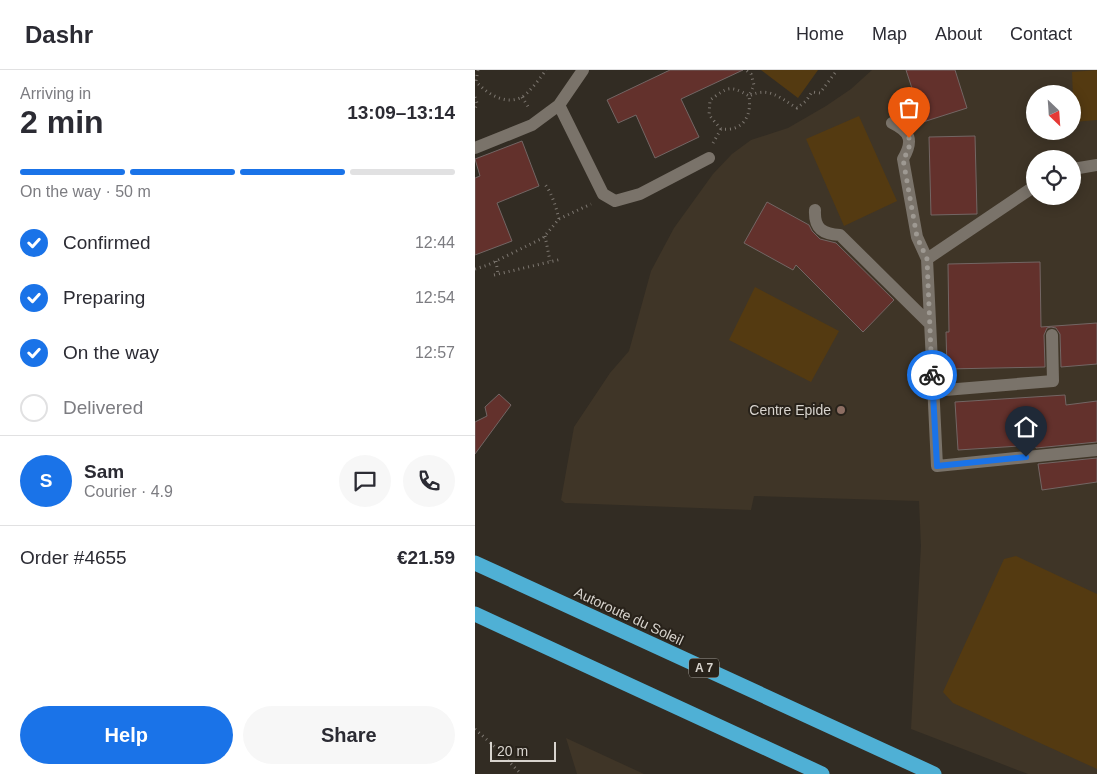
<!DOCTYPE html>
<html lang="en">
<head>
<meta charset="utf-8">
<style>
	:root { --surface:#fff; --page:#f7f7f7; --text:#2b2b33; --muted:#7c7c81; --line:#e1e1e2; --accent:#1a73e8 }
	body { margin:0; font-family:Helvetica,sans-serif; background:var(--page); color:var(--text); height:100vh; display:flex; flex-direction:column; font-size:19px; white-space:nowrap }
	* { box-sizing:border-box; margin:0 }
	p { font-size:16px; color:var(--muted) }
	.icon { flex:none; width:28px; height:28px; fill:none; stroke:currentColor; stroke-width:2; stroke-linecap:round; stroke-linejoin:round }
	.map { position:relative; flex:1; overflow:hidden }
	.sheet { display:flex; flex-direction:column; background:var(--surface); width:475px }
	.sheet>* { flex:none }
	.needle { width:32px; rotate:155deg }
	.buttons { position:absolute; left:551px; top:15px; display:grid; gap:10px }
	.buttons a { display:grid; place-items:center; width:55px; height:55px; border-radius:50%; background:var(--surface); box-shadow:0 2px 12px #0003; font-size:25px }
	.scale { position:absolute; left:15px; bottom:12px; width:66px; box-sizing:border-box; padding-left:5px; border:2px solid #d8d4ce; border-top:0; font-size:14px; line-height:18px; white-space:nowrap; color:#d8d4ce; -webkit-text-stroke:4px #28221a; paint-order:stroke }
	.pin { position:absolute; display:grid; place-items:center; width:42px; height:42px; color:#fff; margin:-51px -21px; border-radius:50% 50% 50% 0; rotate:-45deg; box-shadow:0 0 5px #0007 }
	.pin .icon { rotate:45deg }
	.courier { position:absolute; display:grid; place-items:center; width:50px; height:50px; margin:-25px; border:4px solid #1a73e8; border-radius:50%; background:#fff; color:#222; box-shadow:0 1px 6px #0007 }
	.overview em { font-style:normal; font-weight:800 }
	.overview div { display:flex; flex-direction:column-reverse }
	.overview { display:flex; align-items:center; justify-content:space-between; height:85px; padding:0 20px }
	h1 { font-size:32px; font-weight:800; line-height:38px }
	.bar { display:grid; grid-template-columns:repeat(4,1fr); gap:8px 5px; align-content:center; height:60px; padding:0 20px }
	.bar i { height:6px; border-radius:4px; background:var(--line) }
	.bar .active { background:var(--accent) }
	.bar p { grid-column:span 4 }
	.line { display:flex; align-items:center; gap:12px; padding:0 20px; border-top:1px solid var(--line) }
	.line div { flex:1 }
	.round { display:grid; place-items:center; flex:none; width:52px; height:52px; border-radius:26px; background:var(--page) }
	ol { padding:0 20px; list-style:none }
	li { display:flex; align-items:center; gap:15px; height:55px }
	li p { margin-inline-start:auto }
	li .icon { padding:5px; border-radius:50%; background:var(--accent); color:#fff; stroke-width:4 }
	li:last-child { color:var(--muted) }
	li i { width:28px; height:28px; border:2px solid var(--line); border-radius:50% }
	.primary-button { display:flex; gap:10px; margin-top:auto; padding:10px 20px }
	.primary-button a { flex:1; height:58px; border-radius:30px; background:var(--accent); color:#fff; font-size:20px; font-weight:800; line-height:58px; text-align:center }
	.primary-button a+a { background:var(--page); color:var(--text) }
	header { display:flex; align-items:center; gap:30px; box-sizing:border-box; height:70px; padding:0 25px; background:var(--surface); border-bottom:1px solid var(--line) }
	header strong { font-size:24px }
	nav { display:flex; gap:28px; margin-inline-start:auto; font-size:18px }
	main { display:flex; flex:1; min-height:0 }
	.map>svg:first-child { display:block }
	.built { fill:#3f3527; fill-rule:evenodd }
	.green { fill:#543a11 }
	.building { fill:#63312c; stroke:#736664 }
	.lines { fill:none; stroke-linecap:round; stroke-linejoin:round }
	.path { stroke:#7d7770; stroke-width:3; stroke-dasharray:1 4; stroke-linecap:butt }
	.minor { stroke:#7a736a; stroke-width:12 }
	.highway { stroke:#4fb0d5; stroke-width:15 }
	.done { stroke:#9e9992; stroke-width:5; stroke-dasharray:0 9 }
	.route { stroke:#1a73e8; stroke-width:6 }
	.education-dot { fill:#8d6e63; stroke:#28221a; stroke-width:2 }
	.labels { text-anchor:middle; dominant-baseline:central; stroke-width:4; stroke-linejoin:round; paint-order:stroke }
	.shield { fill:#28221a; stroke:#a39f98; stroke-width:1 }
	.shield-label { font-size:12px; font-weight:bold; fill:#d8d4ce }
	.poi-label { font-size:14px; fill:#d8d4ce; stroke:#28221a; text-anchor:end }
	.street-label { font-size:14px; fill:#d8d4ce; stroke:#28221a }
</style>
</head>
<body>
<header>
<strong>Dashr</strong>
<nav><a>Home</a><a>Map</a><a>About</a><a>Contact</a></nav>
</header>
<main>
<section class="sheet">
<div class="overview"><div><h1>2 min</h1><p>Arriving in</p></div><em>13:09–13:14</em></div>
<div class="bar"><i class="active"></i><i class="active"></i><i class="active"></i><i></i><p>On the way · 50 m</p></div>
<ol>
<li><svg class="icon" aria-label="check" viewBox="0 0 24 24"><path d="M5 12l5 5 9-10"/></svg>Confirmed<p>12:44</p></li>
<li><svg class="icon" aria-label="check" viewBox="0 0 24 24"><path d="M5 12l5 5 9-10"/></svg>Preparing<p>12:54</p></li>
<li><svg class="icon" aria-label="check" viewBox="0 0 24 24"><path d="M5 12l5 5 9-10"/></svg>On the way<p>12:57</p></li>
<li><i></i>Delivered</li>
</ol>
<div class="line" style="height:90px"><b class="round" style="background:var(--accent);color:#fff">S</b><div><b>Sam</b><p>Courier · 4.9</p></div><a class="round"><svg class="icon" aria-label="chat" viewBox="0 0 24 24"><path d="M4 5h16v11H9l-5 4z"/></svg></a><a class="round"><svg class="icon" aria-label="phone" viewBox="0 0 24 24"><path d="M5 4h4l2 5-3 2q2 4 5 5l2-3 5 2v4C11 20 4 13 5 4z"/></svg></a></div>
<div class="line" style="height:65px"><div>Order #4655</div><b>€21.59</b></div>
<div class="primary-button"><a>Help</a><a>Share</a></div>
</section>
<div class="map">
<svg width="622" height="704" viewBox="0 0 622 704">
	<rect width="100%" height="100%" fill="#322c23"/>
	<path class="built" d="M 397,0 L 622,0 L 622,704 L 553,704 L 436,659 L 446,476 L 444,431 L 279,426 L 276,440 L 93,433 L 90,433 L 86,430 L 99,357 L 135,303 L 154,281 L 176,201 L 199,158 L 238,104 L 257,84 L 276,70 L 313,58 L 351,36 L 376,19 ZM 560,24 L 598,24 L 598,61 L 560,61 ZM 560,89 L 598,89 L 598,126 L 560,126 Z
		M 91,668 L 169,704 L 102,704 Z"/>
	<path class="green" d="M 286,0 L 343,0 L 323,28 Z
		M 622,0 L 622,50 L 599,52 L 597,2 Z
		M 384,46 L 422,131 L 369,156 L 331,69 Z
		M 280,217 L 364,261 L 336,312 L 254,270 Z
		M 541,486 L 622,524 L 622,699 L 478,633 L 468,622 L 529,489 Z"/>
	<path class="building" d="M 195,0 L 268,0 L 206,29 L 224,67 L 180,88 L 161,45 L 143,53 L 132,30 Z
		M 431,0 L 480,0 L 492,38 L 448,52 Z
		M 500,66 L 502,144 L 456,145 L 454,67 Z
		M 47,71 L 64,116 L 22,133 L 37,171 L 0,185 L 0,108 L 5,106 L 0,89 Z
		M 292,132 L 334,155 L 337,161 L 345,169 L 361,173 L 419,230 L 388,262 L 321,195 L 318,200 L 269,173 Z
		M 565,192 L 566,257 L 622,253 L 622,294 L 586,297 L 585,264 L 581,258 L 576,257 L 572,258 L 569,265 L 570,297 L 472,299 L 471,262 L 474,262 L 473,194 Z
		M 24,324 L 36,335 L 0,384 L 0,352 L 12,346 L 10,337 Z
		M 590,325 L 591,335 L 622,331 L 622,372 L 561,378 L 560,375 L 483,380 L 480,332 Z
		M 622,388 L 622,412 L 567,420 L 563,394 Z"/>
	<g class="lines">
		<path class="path" d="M 3,0 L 1,11 C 10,23 31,36 47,27 C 54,23 66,7 71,0
			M 0,27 L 2,33 L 0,39
			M 47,27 L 54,38
			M 246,59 L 234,45 L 235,30 C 252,18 254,14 274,26 L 279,15 L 276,4 L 271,0
			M 238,73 L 246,59 C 268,62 277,46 274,26 C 294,16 305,28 322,38 L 331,31 L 337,22 L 345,23 L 360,3
			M 84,149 L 116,134
			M 70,166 L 75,191
			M 21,191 L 23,204
			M 0,199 L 13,195 L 68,168 L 84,149 C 81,137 77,123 69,113
			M 19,205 L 87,189
			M 0,659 L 20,677 L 46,704"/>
		<path class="minor" d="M 84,35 L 128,124 L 140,131 L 165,124 L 234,88
			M 417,53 C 435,62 439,70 428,89 L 442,167 L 452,189 L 462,396 L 622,380
			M 0,78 L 57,55 L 84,35 L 108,0
			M 598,99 L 622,95
			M 340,140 C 339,159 348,164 365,165 L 455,254
			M 452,189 L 560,116
			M 458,321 L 578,311 L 577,265"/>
		<path class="highway" d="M 0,493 L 459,704
			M 0,544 L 347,704"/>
	</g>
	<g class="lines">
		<path class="done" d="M 434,68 L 434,80 L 428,89 L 442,167 L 452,189 L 457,305"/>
		<path class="route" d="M 457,305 L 462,396 L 551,387"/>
	</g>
	<circle class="education-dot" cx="366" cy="340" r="5"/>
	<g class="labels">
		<rect class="shield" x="214" y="588.5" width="30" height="19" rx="4"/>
		<g class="shield-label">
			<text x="229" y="598">A 7</text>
		</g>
		<g class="poi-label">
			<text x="356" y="340">Centre Epide</text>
		</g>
		<g class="street-label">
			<text transform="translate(154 546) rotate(25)">Autoroute du Soleil</text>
		</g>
	</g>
</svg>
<div class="buttons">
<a><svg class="needle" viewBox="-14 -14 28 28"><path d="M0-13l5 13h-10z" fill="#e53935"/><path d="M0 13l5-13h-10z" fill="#7c7c81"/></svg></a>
<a><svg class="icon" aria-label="locate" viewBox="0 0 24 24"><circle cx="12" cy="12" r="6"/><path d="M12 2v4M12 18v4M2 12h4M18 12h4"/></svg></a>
</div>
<div class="scale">20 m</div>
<div class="pin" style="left:434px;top:68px;background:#ea580c"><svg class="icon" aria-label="bag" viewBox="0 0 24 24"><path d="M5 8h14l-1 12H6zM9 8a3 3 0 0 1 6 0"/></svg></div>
<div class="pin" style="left:551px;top:387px;background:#1f2937"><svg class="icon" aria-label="home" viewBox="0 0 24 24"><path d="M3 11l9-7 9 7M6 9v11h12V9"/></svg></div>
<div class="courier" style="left:457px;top:305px"><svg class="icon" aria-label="bike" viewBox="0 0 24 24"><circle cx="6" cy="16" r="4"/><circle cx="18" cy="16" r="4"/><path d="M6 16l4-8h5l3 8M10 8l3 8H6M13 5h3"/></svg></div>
</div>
</main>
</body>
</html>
